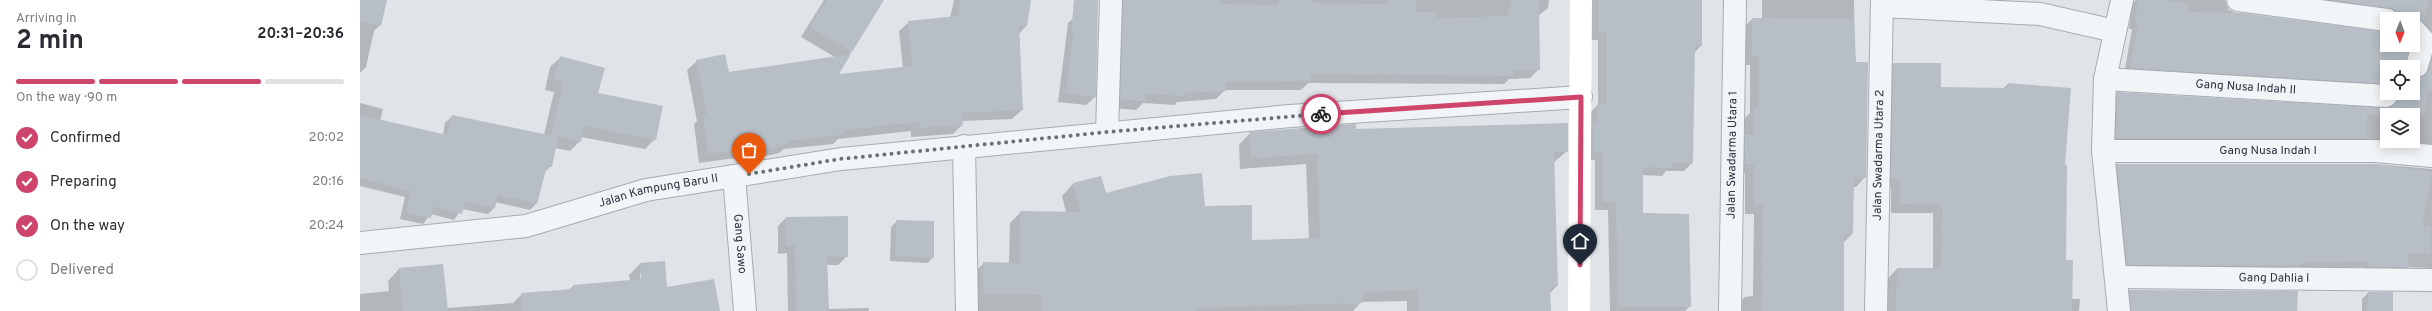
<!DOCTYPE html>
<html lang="en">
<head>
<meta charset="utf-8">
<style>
	:root { --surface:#fff; --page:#f7f7f7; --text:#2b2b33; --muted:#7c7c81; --line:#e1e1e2; --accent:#cf446b }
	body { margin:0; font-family:Overpass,sans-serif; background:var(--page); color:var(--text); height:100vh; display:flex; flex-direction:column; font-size:15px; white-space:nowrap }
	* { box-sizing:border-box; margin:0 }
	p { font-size:13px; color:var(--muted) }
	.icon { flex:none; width:22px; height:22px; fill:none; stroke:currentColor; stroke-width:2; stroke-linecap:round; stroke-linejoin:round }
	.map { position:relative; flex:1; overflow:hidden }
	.panel { display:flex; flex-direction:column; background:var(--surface); width:360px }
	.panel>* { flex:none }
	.needle { width:26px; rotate:181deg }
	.controls { position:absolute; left:2020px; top:12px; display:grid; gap:8px }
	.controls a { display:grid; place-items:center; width:40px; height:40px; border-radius:0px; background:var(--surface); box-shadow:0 2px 10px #0003; font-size:20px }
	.pin { position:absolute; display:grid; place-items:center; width:34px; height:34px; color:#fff; margin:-41px -17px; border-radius:50% 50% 50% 0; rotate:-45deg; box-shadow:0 0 4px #0007 }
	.pin .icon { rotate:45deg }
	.courier { position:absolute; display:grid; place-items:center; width:40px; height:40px; margin:-20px; border:3px solid #cf446b; border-radius:50%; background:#fff; color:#222; box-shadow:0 1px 5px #0007 }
	.overview em { font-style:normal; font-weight:700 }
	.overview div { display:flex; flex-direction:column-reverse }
	.overview { display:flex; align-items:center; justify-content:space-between; height:68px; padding:0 16px }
	h1 { font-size:26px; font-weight:700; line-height:30px }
	.bar { display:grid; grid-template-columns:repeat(4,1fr); gap:6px 4px; align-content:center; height:48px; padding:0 16px }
	.bar i { height:5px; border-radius:3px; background:var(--line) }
	.bar .on { background:var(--accent) }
	.bar p { grid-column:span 4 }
	ol { padding:0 16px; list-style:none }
	li { display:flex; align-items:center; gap:12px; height:44px }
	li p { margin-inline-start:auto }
	li .icon { padding:4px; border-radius:50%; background:var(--accent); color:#fff; stroke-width:4 }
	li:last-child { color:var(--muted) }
	li i { width:22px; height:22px; border:2px solid var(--line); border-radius:50% }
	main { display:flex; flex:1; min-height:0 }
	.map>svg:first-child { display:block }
	.shadow { fill:#0003; fill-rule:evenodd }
	.building { fill:#b7bec6 }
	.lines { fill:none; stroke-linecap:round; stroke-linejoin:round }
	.minor-casing { stroke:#a5acb3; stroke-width:24 }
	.path { stroke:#bdc3c7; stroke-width:2.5; stroke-dasharray:3 3; stroke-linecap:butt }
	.minor { stroke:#f2f5f7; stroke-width:22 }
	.secondary { stroke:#fff; stroke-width:22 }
	.done { stroke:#68727b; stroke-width:4; stroke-dasharray:0 7.2 }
	.route { stroke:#cf446b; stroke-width:5 }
	.labels { text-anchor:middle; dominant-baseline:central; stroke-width:3.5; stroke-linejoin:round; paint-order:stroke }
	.street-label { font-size:12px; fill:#283440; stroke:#eff3f6 }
</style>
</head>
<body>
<main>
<section class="panel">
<div class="overview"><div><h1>2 min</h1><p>Arriving in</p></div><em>20:31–20:36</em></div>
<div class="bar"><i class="on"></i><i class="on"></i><i class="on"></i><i></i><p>On the way · 90 m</p></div>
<ol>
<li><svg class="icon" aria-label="check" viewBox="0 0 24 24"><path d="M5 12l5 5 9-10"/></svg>Confirmed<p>20:02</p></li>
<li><svg class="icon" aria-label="check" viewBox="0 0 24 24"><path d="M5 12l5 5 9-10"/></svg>Preparing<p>20:16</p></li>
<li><svg class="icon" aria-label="check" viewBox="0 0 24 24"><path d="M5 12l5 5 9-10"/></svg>On the way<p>20:24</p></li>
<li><i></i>Delivered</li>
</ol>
</section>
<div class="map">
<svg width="2072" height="311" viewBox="0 0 2072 311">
	<rect width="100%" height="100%" fill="#e0e4e9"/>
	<path class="shadow" d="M 0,0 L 26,0 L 20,25 L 14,31 L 6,67 L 0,73 Z
		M 464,0 L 522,0 L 477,75 L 543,68 L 539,31 L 549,22 L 590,18 L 594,0 L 670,0 L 666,26 L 659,34 L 662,110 L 652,119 L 602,121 L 602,125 L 593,134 L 551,137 L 551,131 L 478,139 L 473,144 L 424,149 L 419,153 L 384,161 L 383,157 L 339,163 L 334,124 L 337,121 L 327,70 L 337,61 L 368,73 L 475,57 L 441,37 Z
		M 757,0 L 1189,0 L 1188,8 L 1178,16 L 1179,69 L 1170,78 L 1149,79 L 1144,84 L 948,83 L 941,90 L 865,90 L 856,99 L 817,102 L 815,105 L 783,103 L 776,110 L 752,108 Z
		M 1230,0 L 1341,0 L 1341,46 L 1334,53 L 1332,163 L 1324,171 L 1306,171 L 1302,176 L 1282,175 L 1282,214 L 1330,306 L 1325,311 L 1250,311 L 1248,210 L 1235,210 L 1235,160 L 1225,160 L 1229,113 L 1238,105 L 1238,40 L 1230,40 Z
		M 1402,0 L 1494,0 L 1495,63 L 1505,177 L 1496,187 L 1493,187 L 1492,234 L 1483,243 L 1484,311 L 1376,311 L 1375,306 L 1385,297 L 1393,296 L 1394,214 L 1385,214 L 1385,173 L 1376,173 L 1376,145 L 1385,137 L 1385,118 L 1390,113 L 1390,65 L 1383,65 L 1383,28 L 1392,19 L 1402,19 Z
		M 1595,0 L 1646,0 L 1637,8 Z
		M 1776,0 L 1865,0 L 1869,10 L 1876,13 L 2027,33 L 2027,45 L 2049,45 L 2044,67 L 2027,67 L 2027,93 L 2053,93 L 2053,77 L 2060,79 L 2063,77 L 2070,45 L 2053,19 L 2030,19 L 1919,0 L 2072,0 L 2072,154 L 1750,145 L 1751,100 L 1758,93 L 2030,108 L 2032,105 L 1764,74 L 1772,29 L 1769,29 L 1772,4 ZM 2027,115 L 2053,115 L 2053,141 L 2027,141 Z
		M 717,15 L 735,97 L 726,105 L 698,102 L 708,23 Z
		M 200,58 L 237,94 L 295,139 L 285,149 L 221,137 L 220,141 L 210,151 L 195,148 L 191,166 L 184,173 L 176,204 L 170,210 L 135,202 L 134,208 L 128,214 L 102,209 L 94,220 L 71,214 L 63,224 L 40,219 L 45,197 L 0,186 L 0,103 L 23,109 L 20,121 L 83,135 L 85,123 L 92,116 L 184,135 L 194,92 L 185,90 L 190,67 Z
		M 1534,64 L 1580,88 L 1643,89 L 1648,84 L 1704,166 L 1705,261 L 1711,299 L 1720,299 L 1719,311 L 1528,311 L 1528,278 L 1537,269 L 1573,269 L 1573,213 L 1531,213 L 1531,187 L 1522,187 L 1525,73 Z
		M 995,130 L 1207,151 L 1193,163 L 1197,286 L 1190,293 L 1190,311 L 1047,311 L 1047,301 L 1001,302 L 993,311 L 612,311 L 612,274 L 624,263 L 649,264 L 650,223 L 661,212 L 706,212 L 702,196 L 713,184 L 741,178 L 745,194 L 844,207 L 892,241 L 949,239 L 946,164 L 880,169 L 879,145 L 890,133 Z
		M 1757,164 L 2015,164 L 2072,169 L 2072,268 L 2048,267 L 2041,273 L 2003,273 L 2003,267 L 1761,271 L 1751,171 Z
		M 426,218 L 487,256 L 478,265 L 467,265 L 468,309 L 509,308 L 509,311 L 428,311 L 427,253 L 418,254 L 418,226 Z
		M 537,221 L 573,257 L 568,263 L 530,261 L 531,227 Z
		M 280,264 L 306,289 L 359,311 L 0,311 L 0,294 L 29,291 L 28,281 L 39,269 L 83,265 L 87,308 L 153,303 L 162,294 L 209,290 L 213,286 L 270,281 L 269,275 ZM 280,273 L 282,273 L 281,284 Z
		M 1770,291 L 1936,311 L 1765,311 L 1763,297 Z
		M 2008,293 L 2032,311 L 2002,311 L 2002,299 Z"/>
	<path class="building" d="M 0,0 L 27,0 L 21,26 L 0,21 Z
		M 467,0 L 524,0 L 492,52 L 450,27 Z
		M 601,0 L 671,0 L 667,26 L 659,25 L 663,110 L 602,113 L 603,125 L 560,128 L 560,122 L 483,130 L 483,135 L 429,141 L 430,144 L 393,152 L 392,148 L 348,154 L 343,114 L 347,115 L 336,60 L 365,54 L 369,72 L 491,54 L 479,74 L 552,66 L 548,21 L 597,16 Z
		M 714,0 L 738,0 L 736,97 L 706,93 L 713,34 L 711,34 Z
		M 763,0 L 860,0 L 860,4 L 918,5 L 919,0 L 952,0 L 952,3 L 1029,4 L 1029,0 L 1056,0 L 1056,12 L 1076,12 L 1076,18 L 1148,16 L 1151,0 L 1179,0 L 1180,70 L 1154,70 L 1154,76 L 951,74 L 951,81 L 866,82 L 866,91 L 825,93 L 825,96 L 787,94 L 786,101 L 760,99 Z
		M 1238,0 L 1342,0 L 1342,46 L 1335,46 L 1333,163 L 1311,163 L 1311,168 L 1283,167 L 1283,213 L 1329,214 L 1331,307 L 1258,307 L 1256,202 L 1243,202 L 1243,152 L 1233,152 L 1233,122 L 1237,122 L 1237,104 L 1246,104 L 1246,32 L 1238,32 Z
		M 1778,0 L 1801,0 L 1829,4 L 1828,12 L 1881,13 L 2027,32 L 2027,45 L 2050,45 L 2045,67 L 2027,67 L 2027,84 L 1770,68 L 1778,23 L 1775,22 Z
		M 1972,0 L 2068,0 L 2064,23 L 2056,17 L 2039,19 L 2035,10 L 2029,8 Z
		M 1392,18 L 1494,19 L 1496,62 L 1508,62 L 1506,178 L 1494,178 L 1493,234 L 1484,234 L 1484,311 L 1402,311 L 1403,205 L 1394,205 L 1394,164 L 1385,164 L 1385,135 L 1394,135 L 1394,107 L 1399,107 L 1399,56 L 1392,56 Z
		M 200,56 L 245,68 L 238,93 L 303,106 L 296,140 L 224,126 L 221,142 L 191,135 L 203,83 L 194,80 Z
		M 2072,59 L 2072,90 L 2069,90 L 2064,115 L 2007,115 L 2007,138 L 1756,138 L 1757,92 L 2026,108 L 2036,103 L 2038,93 L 2053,93 L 2053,78 L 2060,78 L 2066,75 Z
		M 1533,63 L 1581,63 L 1581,87 L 1647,88 L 1648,83 L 1711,88 L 1705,165 L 1707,165 L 1706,260 L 1713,260 L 1712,311 L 1536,311 L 1537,268 L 1581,268 L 1582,205 L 1540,204 L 1540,178 L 1531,178 Z
		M 0,115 L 87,135 L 92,115 L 198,137 L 192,167 L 187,166 L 177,204 L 138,195 L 135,208 L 105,202 L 102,214 L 73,207 L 71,218 L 46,212 L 51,191 L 0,178 Z
		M 1208,123 L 1208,152 L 1194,152 L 1198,286 L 1190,286 L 1191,311 L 1059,311 L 1058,290 L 1002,292 L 1002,303 L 837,308 L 837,311 L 681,311 L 682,295 L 623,294 L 623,262 L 660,263 L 660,211 L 720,212 L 713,183 L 741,176 L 746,193 L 810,176 L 842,173 L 845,206 L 892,205 L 892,240 L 960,238 L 957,154 L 891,158 L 890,132 L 996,124 L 996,129 Z
		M 1757,164 L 2015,164 L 2072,172 L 2062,227 L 2071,227 L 2071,253 L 2048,253 L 2049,267 L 2009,267 L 2009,261 L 1939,263 L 1939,266 L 1767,265 Z
		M 488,216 L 488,257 L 467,257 L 469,311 L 436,311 L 435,245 L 426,246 L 426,217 Z
		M 536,220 L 574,221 L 574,258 L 535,256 Z
		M 305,261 L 307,287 L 354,279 L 360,311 L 162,311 L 161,293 L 213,289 L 213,285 L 281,279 L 280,263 Z
		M 83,264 L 88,311 L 43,311 L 39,268 Z
		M 1769,290 L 1938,291 L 1937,311 L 1771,311 Z
		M 2008,292 L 2033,292 L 2033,311 L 2007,311 Z"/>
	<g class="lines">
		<defs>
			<g id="minor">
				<path d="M 1878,0 L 2027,20"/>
				<path d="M 1522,6 L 1680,14 L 1755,31"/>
				<path d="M 2053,29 L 2064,41 L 2057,66"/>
				<path id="s1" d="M 1745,79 L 2026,96"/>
				<path d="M 747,132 L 751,0"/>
				<path d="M 604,146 L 607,311"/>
				<path id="s2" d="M 1743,151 L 2016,151 L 2072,156"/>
				<path id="s3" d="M 374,176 L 385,311"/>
				<path id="s4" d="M 0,243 L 166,226 L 286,190 L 481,159 L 930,116 L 1221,97"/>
				<path id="s5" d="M 1757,277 L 2072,280"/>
				<path id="s6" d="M 1370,311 L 1375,0"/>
				<path id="s7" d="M 1516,311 L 1522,0"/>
				<path d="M 1759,311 L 1743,151 L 1745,79 L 1762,0"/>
			</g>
		</defs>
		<use href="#minor" class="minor-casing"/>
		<path class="path" d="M 1991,253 L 2009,178"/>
		<use href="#minor" class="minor"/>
		<path class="secondary" d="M 1219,311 L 1221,0"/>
	</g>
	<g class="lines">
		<path class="done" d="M 389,174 L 480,159 L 747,132 L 961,114"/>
		<path class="route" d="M 961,114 L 1221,97 L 1220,265"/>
	</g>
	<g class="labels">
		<g class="street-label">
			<text stroke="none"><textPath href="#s1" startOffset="141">Gang Nusa Indah II</textPath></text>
			<text stroke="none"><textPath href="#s2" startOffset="165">Gang Nusa Indah I</textPath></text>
			<text stroke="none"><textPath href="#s6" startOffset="156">Jalan Swadarma Utara 1</textPath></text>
			<text stroke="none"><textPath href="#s7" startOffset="156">Jalan Swadarma Utara 2</textPath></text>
			<text stroke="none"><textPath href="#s4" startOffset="304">Jalan Kampung Baru II</textPath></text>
			<text stroke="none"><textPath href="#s3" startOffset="68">Gang Sawo</textPath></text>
			<text stroke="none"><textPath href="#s5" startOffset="157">Gang Dahlia I</textPath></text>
		</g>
	</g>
</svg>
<div class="controls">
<a><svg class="needle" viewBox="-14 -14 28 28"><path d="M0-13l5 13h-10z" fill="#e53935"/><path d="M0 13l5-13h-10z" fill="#7c7c81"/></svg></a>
<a><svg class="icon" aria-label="locate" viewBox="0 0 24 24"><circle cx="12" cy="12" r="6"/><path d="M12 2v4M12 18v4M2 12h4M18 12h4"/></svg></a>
<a><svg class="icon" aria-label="layers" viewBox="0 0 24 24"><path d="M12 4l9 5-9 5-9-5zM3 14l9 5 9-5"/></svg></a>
</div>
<div class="pin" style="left:389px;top:174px;background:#ea580c"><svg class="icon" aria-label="bag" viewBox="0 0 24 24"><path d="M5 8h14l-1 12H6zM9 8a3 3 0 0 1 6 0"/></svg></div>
<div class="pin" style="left:1220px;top:265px;background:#1f2937"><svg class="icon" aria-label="home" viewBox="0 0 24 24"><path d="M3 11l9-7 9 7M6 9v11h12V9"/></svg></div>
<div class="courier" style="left:961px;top:114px"><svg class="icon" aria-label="bike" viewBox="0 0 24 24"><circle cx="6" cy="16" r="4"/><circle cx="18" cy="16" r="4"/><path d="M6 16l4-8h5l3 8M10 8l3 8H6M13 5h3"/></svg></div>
</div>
</main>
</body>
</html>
